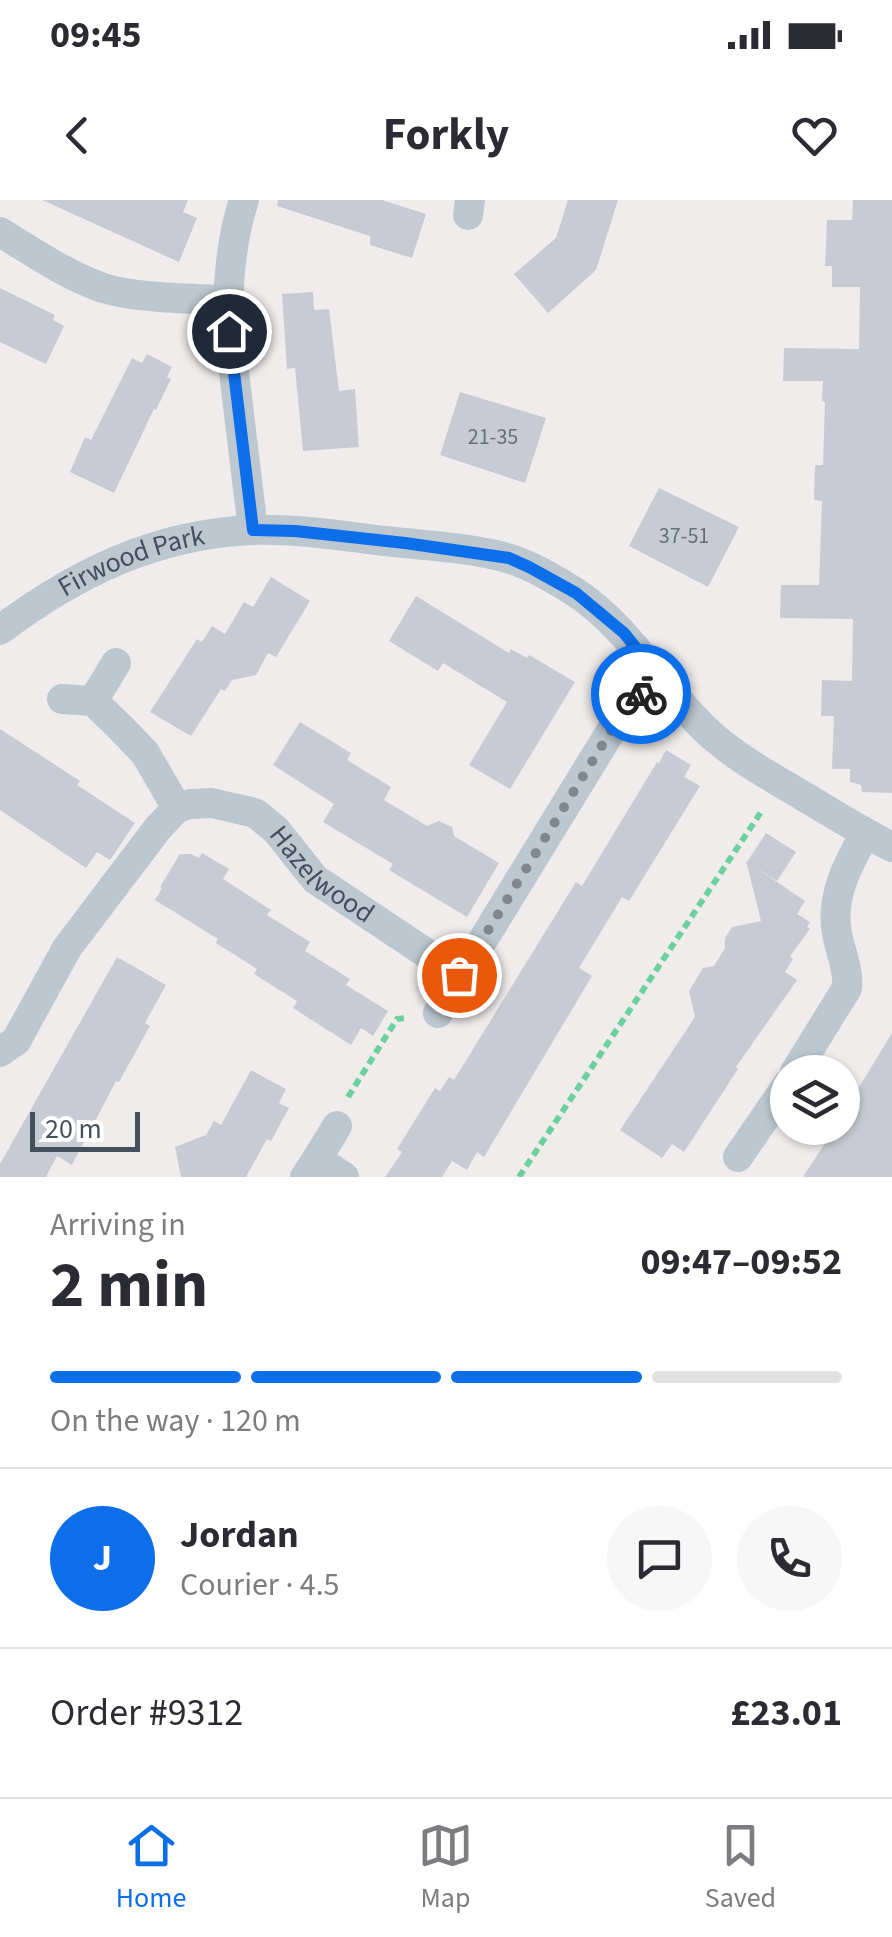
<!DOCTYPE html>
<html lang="en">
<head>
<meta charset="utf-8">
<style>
	:root { --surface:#fff; --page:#f7f7f7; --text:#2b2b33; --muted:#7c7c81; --line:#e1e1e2; --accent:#0d6ee9 }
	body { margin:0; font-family:"Source Sans 3",sans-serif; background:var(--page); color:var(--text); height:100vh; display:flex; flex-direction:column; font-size:38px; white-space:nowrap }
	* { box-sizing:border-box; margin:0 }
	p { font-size:32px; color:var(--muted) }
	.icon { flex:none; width:55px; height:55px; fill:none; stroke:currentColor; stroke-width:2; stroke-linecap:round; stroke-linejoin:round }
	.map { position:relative; height:977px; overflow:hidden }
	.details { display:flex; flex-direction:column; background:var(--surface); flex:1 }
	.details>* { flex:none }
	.buttons { position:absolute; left:770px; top:855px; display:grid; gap:20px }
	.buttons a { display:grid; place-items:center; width:90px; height:90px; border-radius:50%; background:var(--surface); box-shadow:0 2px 8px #0004; font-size:50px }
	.scale { position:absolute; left:30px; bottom:25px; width:110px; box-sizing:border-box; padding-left:10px; border:5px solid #44505b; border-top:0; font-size:28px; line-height:35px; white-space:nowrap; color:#44505b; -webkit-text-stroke:8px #fff; paint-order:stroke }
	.pin { position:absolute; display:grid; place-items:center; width:85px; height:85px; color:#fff; margin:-42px; border:5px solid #fff; border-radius:50%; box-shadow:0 2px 10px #0007 }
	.courier { position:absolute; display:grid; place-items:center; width:100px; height:100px; margin:-50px; border:8px solid #0d6ee9; border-radius:50%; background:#fff; color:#222; box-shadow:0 2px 12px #0007 }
	.head em { font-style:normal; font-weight:700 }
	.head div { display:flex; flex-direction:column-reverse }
	.head { display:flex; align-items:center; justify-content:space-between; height:170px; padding:0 50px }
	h1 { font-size:65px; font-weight:700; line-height:75px }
	.bar { display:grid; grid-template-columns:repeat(4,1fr); gap:15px 10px; align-content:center; height:120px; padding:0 50px }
	.bar i { height:12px; border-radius:8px; background:var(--line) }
	.bar .on { background:var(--accent) }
	.bar p { grid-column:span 4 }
	.line { display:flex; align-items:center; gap:25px; padding:0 50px; border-top:2px solid var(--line) }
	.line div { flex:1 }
	.round { display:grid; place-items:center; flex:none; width:105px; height:105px; border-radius:52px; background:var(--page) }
	.status { display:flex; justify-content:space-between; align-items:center; height:70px; padding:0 50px; background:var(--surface); direction:ltr }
	.status svg { height:28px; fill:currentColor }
	header { display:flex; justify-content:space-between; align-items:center; height:130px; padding:0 50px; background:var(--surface); font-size:45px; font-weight:700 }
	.tabs { display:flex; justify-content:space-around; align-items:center; height:140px; border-top:2px solid var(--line); background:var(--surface); font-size:28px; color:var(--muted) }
	.tabs a { display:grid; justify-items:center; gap:5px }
	.tabs .on { color:var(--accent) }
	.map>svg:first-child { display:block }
	.building { fill:#c8cbd3 }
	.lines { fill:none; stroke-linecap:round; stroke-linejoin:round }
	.path { stroke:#6dd19f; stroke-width:6; stroke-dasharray:8 5; stroke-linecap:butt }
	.street { stroke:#bcc7d0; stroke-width:30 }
	.done { stroke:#80878e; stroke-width:10; stroke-dasharray:0 18 }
	.route { stroke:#0d6ee9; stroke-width:12 }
	.labels { text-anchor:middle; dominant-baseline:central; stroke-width:8; stroke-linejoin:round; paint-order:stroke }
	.number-label { font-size:22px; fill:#656f79 }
	.street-label { font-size:28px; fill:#44505b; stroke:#fff }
</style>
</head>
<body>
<div class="status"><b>09:45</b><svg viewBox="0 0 49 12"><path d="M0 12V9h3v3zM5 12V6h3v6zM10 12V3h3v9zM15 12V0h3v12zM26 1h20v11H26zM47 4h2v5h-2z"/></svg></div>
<header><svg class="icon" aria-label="back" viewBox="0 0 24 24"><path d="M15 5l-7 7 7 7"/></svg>Forkly<svg class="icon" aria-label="heart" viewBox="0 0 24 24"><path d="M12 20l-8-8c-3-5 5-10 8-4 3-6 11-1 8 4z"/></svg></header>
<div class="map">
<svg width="892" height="977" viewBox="0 0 892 977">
	<rect width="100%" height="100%" fill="#f0ecec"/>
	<path class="building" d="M 42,0 L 188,0 L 183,12 L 197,18 L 179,62 Z
		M 278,0 L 382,0 L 426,14 L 412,58 L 370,45 L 370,36 L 277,6 Z
		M 568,0 L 618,0 L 596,70 L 548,113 L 514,74 L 556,38 Z
		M 853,0 L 892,0 L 892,593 L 862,592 L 861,585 L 850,582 L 850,569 L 832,569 L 834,516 L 821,516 L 822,480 L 852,481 L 853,419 L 780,418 L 781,385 L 819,385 L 822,301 L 814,300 L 815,265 L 823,265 L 825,202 L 822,201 L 823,181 L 783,181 L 784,148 L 859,149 L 860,87 L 832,87 L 832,66 L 825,66 L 827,20 L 852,20 Z
		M 0,88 L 55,115 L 53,120 L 64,126 L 46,164 L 0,142 Z
		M 313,92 L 314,110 L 329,109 L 339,191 L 355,189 L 359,247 L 303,251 L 295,168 L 287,169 L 282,94 Z
		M 147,154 L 172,167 L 167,177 L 171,179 L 156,210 L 154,209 L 114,293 L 70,272 L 85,237 L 91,240 L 132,158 L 142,163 Z
		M 460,192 L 546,218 L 525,283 L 440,255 Z
		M 659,288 L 739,327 L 708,387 L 629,346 Z
		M 271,377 L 310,401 L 276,457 L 268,453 L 256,475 L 232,480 L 225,491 L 221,489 L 191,536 L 150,512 L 197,439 L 202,442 L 212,426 L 225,434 L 244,402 L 253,407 Z
		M 416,396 L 509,453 L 511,449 L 527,458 L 529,455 L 575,482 L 510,589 L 469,565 L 507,502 L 443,463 L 438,471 L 389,441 Z
		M 300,522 L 351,553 L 347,560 L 391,587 L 384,600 L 427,626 L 439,621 L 452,627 L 454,636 L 499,663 L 467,717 L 389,670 L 393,664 L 323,622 L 334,604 L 273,565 Z
		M 0,529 L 80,581 L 77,585 L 135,623 L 110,660 L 97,652 L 86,668 L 0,610 Z
		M 666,550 L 691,565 L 684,577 L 700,586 L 629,701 L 622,697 L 579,768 L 592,776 L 484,957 L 477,952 L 467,970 L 452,961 L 442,977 L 385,977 L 402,952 L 397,949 L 435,888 L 440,891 L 449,877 L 454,880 L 576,682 L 582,686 L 657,562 L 659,563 Z
		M 766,633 L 796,652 L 777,681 L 747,662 Z
		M 202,653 L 229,669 L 223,679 L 271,710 L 267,715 L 310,742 L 305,751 L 350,779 L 346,785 L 388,811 L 373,836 L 361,828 L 351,845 L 293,808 L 297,801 L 254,774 L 257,769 L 216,743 L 218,739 L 155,700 L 162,688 L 160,687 L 180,654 L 191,654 L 199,658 Z
		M 746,661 L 805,701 L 797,714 L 810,722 L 807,727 L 810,729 L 790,756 L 793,759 L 785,772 L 797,780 L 736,867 L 738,869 L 684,952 L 672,944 L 662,958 L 620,930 L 695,817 L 689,791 L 703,768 L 714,766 L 725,748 L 725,738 L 732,727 L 761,721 Z
		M 117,757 L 166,785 L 145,823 L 150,826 L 119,882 L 116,881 L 72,965 L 57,956 L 46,977 L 0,977 L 0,964 Z
		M 892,833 L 892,977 L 803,977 L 835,928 L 842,928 L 842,915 Z
		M 251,870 L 286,889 L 279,903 L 289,908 L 271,941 L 267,939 L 246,977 L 181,977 L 175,947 L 206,935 L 214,921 L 221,925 Z"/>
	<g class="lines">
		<path class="path" d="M 348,897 L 397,819 L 407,818
			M 519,977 L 763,609"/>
		<g class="street">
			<path d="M 244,0 C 230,43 227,86 229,131 L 253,330"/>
			<path d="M 468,15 L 470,0"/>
			<path d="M 0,32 C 33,52 66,75 103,88 C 135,98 193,99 227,100"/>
			<path id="s1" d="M 0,430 C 76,373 154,335 250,330 C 298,328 347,337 394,342 C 432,346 471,348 507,358 C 527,363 558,381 575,392 C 625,425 655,477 695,519 C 724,551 763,572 800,594 C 830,612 860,631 892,647"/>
			<path d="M 62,499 L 93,501 L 121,528 L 145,553 L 177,608"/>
			<path d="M 93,501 L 116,463"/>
			<path d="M 438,813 L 459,775 L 481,743 L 622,513 L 633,499 L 661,479"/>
			<path id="s2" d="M 0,852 L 16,841 L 67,748 L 158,628 L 177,608 L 190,604 L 212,603 L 255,613 L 276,630 L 315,679 L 459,775"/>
			<path d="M 795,872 L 847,788 C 849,768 840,752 837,733 C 830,697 848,664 865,634"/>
			<path d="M 738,957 L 788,884"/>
			<path d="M 317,959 L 337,926"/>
			<path d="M 305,977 L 317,959 L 344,977"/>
		</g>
	</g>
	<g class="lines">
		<path class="done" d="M 459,775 L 481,742 L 622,513 L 641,494"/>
		<path class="route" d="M 229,131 L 253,330 L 295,331 L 405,343 L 509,358 L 529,367 L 576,393 L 624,433 L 661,479 L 641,494"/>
	</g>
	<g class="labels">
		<g class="number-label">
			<text x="493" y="237">21-35</text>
			<text x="684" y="336">37-51</text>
		</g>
		<g class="street-label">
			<text stroke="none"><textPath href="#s1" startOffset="150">Firwood Park</textPath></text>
			<text stroke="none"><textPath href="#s2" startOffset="475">Hazelwood</textPath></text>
		</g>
	</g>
</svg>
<div class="buttons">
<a><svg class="icon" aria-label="layers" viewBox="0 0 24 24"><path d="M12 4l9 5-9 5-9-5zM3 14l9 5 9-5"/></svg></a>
</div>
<div class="scale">20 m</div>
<div class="pin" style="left:459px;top:775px;background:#ea580c"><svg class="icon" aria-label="bag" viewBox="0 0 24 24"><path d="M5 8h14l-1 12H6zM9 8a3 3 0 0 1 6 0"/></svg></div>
<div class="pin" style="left:229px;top:131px;background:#1f2937"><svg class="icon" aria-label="home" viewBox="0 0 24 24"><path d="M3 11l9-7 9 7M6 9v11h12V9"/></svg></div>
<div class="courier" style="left:641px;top:494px"><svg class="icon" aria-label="bike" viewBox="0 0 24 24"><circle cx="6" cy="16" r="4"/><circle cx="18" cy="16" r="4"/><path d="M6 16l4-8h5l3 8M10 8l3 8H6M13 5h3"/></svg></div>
</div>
<section class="details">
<div class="head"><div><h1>2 min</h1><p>Arriving in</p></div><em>09:47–09:52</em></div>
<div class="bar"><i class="on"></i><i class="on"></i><i class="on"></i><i></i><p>On the way · 120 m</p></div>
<div class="line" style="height:180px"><b class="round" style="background:var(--accent);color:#fff">J</b><div><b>Jordan</b><p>Courier · 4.5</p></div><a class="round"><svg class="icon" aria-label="chat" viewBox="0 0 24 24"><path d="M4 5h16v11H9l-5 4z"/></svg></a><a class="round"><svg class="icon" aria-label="phone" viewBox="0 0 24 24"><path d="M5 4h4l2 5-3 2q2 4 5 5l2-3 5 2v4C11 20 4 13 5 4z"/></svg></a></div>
<div class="line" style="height:130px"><div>Order #9312</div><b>£23.01</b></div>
</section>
<nav class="tabs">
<a class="on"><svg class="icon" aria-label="home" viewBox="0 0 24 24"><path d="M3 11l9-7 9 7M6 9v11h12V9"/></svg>Home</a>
<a><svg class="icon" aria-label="map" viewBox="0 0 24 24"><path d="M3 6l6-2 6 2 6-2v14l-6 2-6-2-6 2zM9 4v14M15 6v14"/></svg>Map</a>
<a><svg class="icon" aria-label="saved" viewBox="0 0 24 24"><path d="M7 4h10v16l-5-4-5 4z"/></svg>Saved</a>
</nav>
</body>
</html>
